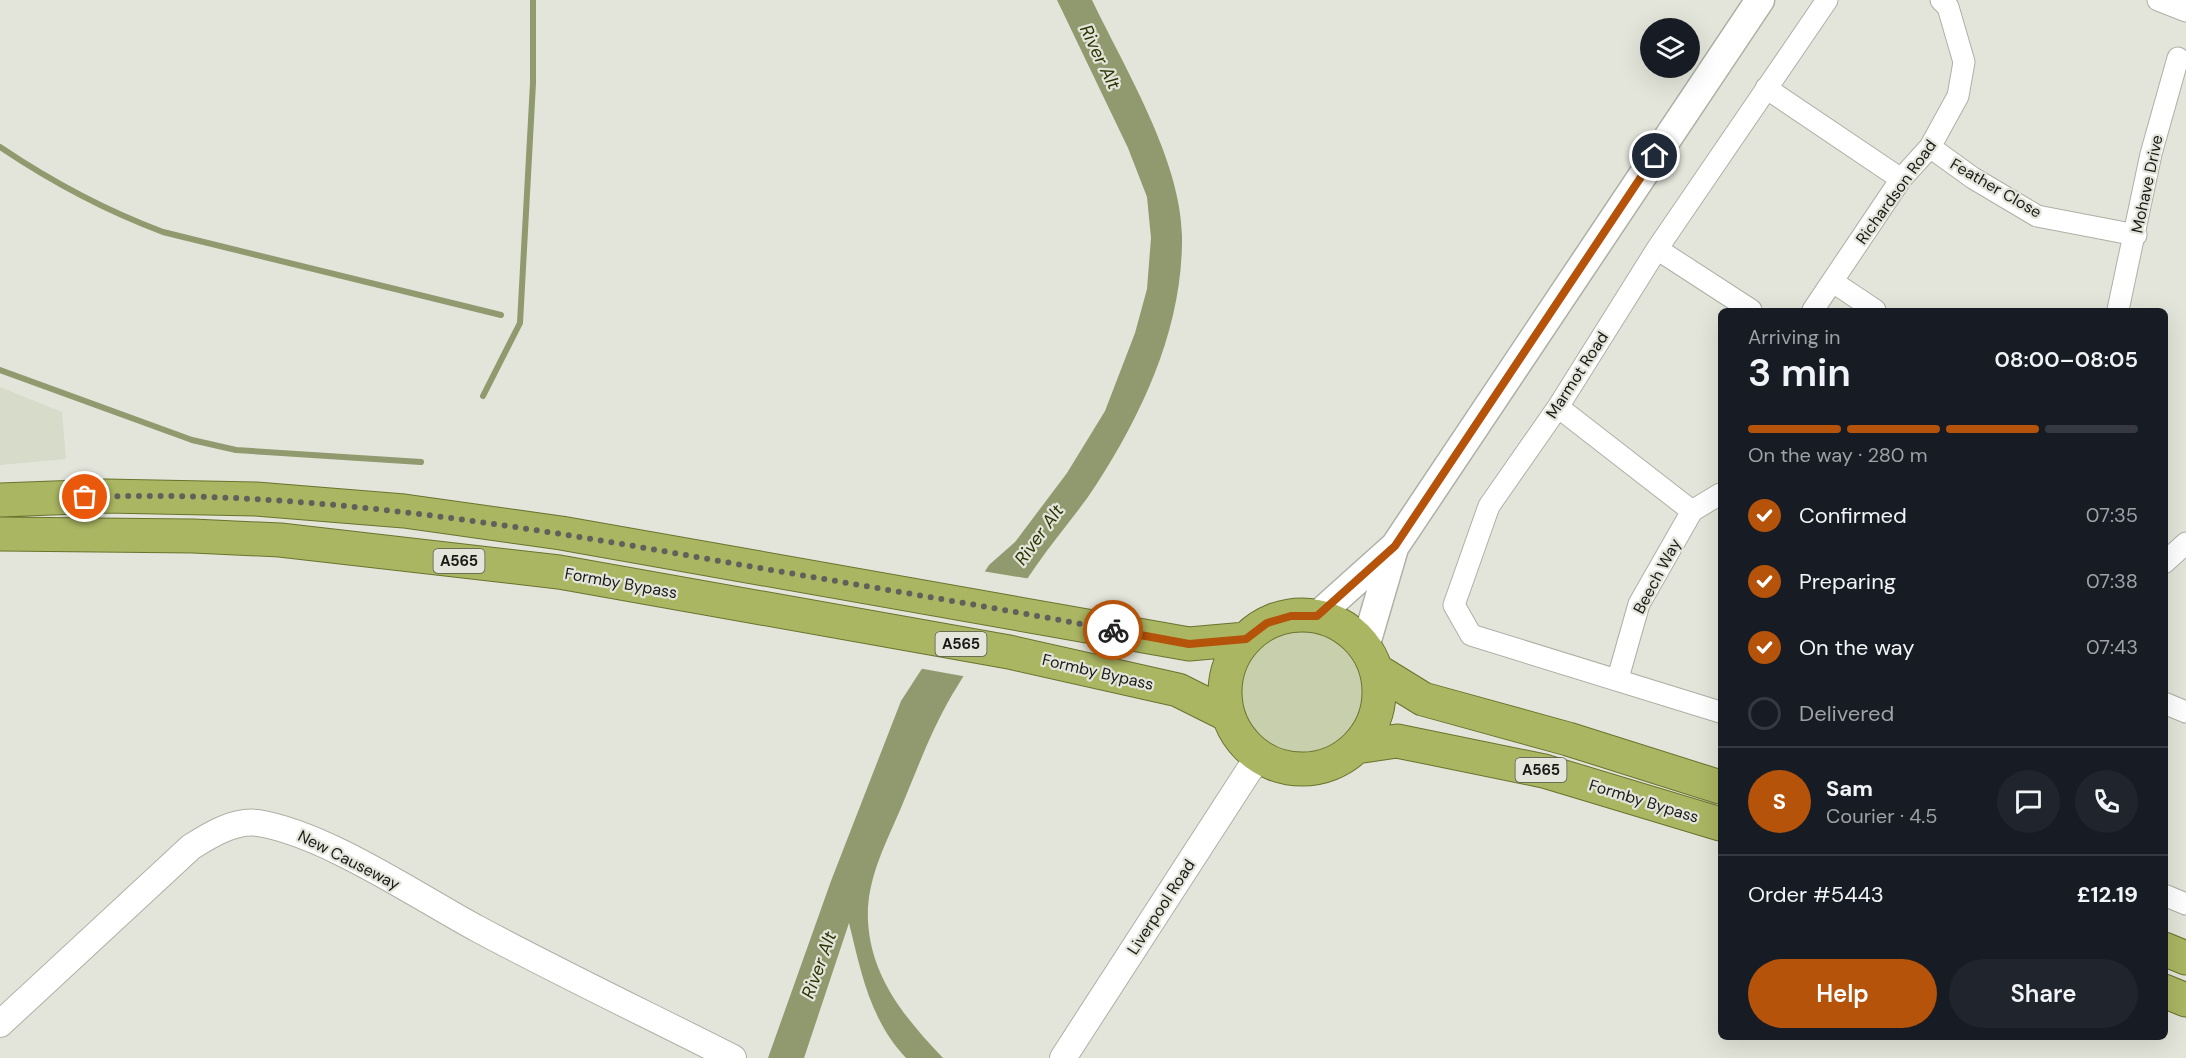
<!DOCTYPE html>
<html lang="en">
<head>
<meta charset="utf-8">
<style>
	:root { --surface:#171b24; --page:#20242c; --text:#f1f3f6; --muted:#9ea1a6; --line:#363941; --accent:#b45309 }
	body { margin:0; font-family:"DM Sans",sans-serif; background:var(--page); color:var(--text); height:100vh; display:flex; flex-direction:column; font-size:22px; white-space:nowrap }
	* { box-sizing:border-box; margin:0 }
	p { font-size:20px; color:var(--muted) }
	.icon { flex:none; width:33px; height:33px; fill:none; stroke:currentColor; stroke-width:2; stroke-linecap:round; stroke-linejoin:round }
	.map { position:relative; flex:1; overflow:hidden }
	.details { position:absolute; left:1718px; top:308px; width:450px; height:732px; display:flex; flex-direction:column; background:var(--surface); border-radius:9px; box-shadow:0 6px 24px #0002 }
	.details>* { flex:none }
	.tools { position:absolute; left:1640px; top:18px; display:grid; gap:12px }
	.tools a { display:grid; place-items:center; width:60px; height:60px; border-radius:50%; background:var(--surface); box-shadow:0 6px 24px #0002; font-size:30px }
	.pin { position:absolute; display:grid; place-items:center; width:51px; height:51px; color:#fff; margin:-26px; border:3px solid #fff; border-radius:50%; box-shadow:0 2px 6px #0007 }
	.courier { position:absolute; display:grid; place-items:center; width:60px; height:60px; margin:-30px; border:4px solid #b45309; border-radius:50%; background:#fff; color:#222; box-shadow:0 2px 8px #0007 }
	.summary em { font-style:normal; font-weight:600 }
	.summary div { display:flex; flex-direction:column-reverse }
	.summary { display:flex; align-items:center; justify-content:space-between; height:102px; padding:0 30px }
	h1 { font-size:39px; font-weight:600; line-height:45px }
	.bar { display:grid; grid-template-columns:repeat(4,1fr); gap:9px 6px; align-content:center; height:72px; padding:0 30px }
	.bar i { height:8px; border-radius:4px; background:var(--line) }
	.bar .active { background:var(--accent) }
	.bar p { grid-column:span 4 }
	.line { display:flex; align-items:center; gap:15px; padding:0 30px; border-top:2px solid var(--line) }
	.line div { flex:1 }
	.round { display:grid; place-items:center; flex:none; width:63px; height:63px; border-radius:32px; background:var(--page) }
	ol { padding:0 30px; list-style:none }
	li { display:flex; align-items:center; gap:18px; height:66px }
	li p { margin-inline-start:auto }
	li .icon { padding:6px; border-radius:50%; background:var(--accent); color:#fff; stroke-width:4 }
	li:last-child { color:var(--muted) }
	li i { width:33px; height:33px; border:3px solid var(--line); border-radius:50% }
	.cta { display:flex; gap:12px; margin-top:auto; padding:12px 30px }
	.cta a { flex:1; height:69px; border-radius:36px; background:var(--accent); color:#fff; font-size:24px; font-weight:600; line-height:69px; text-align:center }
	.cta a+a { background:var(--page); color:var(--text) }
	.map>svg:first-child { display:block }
	.built { fill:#d7dbc9 }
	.green { fill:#c8cfac }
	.water { fill:#91996f }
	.pier { fill:#e3e5da }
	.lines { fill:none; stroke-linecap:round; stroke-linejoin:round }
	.stream { stroke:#91996f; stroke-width:6 }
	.minor-casing { stroke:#adb0a5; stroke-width:23 }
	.tertiary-casing { stroke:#adb0a5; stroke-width:28 }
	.secondary-casing { stroke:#adb0a5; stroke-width:31 }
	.trunk-casing { stroke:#6a732d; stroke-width:35 }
	.minor { stroke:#fff; stroke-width:21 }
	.tertiary { stroke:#fff; stroke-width:26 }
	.secondary { stroke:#fff; stroke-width:28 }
	.trunk { stroke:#aab662; stroke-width:33 }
	.done { stroke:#60615b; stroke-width:6; stroke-dasharray:0 10.8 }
	.route { stroke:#b45309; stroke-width:8 }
	.labels { text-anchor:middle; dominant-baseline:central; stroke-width:4.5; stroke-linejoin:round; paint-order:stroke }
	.shield { fill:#e3e5da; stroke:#565751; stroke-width:1.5 }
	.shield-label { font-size:15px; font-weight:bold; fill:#191a16 }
	.street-label { font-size:16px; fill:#191a16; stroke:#e3e5da }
	.water-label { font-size:18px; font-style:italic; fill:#2c3300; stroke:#e3e5da }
</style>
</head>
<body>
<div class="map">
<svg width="2186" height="1058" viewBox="0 0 2186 1058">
	<rect width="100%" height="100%" fill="#e3e5da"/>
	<path class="built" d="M 0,387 L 62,412 L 66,459 L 0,465 Z"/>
	<path class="green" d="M1239 691a63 63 0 1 1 126 0a63 63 0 1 1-126 0Z"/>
	<path class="water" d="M 1057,0 L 1092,0 C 1125,69 1181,160 1182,236 C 1183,326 1144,411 1096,485 C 1078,513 1055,538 1036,566 C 1007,608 978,651 952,695 C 932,729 918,767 903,803 C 887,842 866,878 868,921 C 871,978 906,1019 943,1058 L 906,1058 C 870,1020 861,972 849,923 L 804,1058 L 768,1058 L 831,881 L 901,701 L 989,565 L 1015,542 L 1067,473 L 1105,411 L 1135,333 L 1147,289 L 1151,238 L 1147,197 L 1128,148 Z"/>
	<path class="pier" d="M 982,571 L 1031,579 L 968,677 L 918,668 Z"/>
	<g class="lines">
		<path class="stream" d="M 0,147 C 52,182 104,210 163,232 L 501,315
			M 0,370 L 192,440 L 236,450 L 421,462
			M 483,396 L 520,323 L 533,83 L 533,0"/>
		<defs>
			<path id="minor" d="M 2158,0 L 2186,11
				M 1766,88 L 1901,179
				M 1930,147 L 1973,178 L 2037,216 L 2136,235
				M 1657,249 L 1751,310
				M 1833,282 L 1875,310
				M 1813,310 L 1901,179 L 1930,147 L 1958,96 L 1964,62 L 1948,7 L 1941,0
				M 2118,310 L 2151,154 L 2178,58
				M 1558,407 L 1692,511 L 1639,604 L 1618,678
				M 1692,511 L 1720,494
				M 2164,563 L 2186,543
				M 2164,703 L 2186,712
				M 1720,712 L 1471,635 L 1454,605 L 1489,506 L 1558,407 L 1657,249 L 1827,0
				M 2164,895 L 2186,904"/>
			<path id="tertiary" d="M 0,1024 L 191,847 C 210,835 234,820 258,823 C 326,834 415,895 478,929 C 562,974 648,1015 733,1058
				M 1063,1058 L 1250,769 L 1262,758"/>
			<path id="secondary" d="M 1317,616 L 1395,546 L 1760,0
				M 1365,647 L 1394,548"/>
			<path id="trunk" d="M 0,500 L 106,496 L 256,499 L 404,511 L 561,533 L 1189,644 L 1246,639
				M 0,534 L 193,536 L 280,540 L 559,572 L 1009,652 L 1178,690 L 1228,715
				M1225 692a77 77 0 1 1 154 0a77 77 0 1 1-154 0Z
				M 1376,670 L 1423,699 L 1568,739 L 1720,787
				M 1356,747 L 1397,741 L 1544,771 L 1720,824
				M 2164,949 L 2186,958
				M 2164,991 L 2186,1000"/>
		</defs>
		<use href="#minor" class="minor-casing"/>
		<use href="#tertiary" class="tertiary-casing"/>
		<use href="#secondary" class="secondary-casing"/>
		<use href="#trunk" class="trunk-casing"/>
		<use href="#minor" class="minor"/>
		<use href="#tertiary" class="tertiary"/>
		<use href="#secondary" class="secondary"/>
		<use href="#trunk" class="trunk"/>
	</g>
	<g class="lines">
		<path class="done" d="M 85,497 C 308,489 529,527 748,566 C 870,587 992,607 1113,630"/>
		<path class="route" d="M 1113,630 L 1189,644 L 1246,639 L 1267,623 L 1291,616 L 1317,616 L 1395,546 L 1655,156"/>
	</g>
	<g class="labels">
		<g class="shield">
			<rect x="433.5" y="549" width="51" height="24" rx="4.5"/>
			<rect x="935.5" y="632" width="51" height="24" rx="4.5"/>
			<rect x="1515.5" y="758" width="51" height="24" rx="4.5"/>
		</g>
		<g class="shield-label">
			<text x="459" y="561">A565</text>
			<text x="961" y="644">A565</text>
			<text x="1541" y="770">A565</text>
		</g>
		<g class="street-label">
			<text transform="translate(2147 184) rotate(-78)">Mohave Drive</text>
			<text transform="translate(1996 188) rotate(30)">Feather Close</text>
			<text transform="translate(1896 192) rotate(-54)">Richardson Road</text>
			<text transform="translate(1577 375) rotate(-57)">Marmot Road</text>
			<text transform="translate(1657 576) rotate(-62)">Beech Way</text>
			<text transform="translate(621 583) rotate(10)">Formby Bypass</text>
			<text transform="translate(1098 672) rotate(13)">Formby Bypass</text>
			<text transform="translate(1644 801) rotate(17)">Formby Bypass</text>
			<text transform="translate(349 860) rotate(27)">New Causeway</text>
			<text transform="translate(1161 907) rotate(-57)">Liverpool Road</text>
		</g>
		<g class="water-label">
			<text transform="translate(1100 57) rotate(64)">River Alt</text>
			<text transform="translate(1039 535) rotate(-54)">River Alt</text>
			<text transform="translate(819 965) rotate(-70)">River Alt</text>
		</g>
	</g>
</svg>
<div class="tools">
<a><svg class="icon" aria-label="layers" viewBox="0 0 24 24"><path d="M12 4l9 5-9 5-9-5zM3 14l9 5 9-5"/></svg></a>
</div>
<div class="pin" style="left:85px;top:497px;background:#ea580c"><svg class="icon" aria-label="bag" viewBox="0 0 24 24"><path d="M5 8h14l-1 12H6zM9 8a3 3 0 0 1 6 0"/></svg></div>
<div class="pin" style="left:1655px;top:156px;background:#1f2937"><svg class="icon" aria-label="home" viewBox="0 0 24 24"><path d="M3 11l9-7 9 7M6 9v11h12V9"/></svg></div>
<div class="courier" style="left:1113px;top:630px"><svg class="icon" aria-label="bike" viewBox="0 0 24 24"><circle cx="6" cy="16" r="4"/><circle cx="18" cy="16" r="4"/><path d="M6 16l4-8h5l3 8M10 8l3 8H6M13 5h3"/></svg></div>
<section class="details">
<div class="summary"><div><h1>3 min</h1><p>Arriving in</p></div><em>08:00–08:05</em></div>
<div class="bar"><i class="active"></i><i class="active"></i><i class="active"></i><i></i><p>On the way · 280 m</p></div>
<ol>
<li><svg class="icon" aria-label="check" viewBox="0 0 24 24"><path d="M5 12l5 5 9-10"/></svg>Confirmed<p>07:35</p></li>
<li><svg class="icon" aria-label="check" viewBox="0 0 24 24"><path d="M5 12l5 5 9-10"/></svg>Preparing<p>07:38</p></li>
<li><svg class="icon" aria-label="check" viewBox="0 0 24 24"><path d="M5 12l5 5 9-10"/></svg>On the way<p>07:43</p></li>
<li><i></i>Delivered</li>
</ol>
<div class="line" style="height:108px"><b class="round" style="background:var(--accent);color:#fff">S</b><div><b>Sam</b><p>Courier · 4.5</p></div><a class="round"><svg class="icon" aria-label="chat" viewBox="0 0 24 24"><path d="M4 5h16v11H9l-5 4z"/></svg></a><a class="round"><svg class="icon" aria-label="phone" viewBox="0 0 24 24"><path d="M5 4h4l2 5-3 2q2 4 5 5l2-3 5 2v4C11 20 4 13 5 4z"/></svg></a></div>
<div class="line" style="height:78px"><div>Order #5443</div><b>£12.19</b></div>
<div class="cta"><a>Help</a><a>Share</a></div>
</section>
</div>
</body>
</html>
